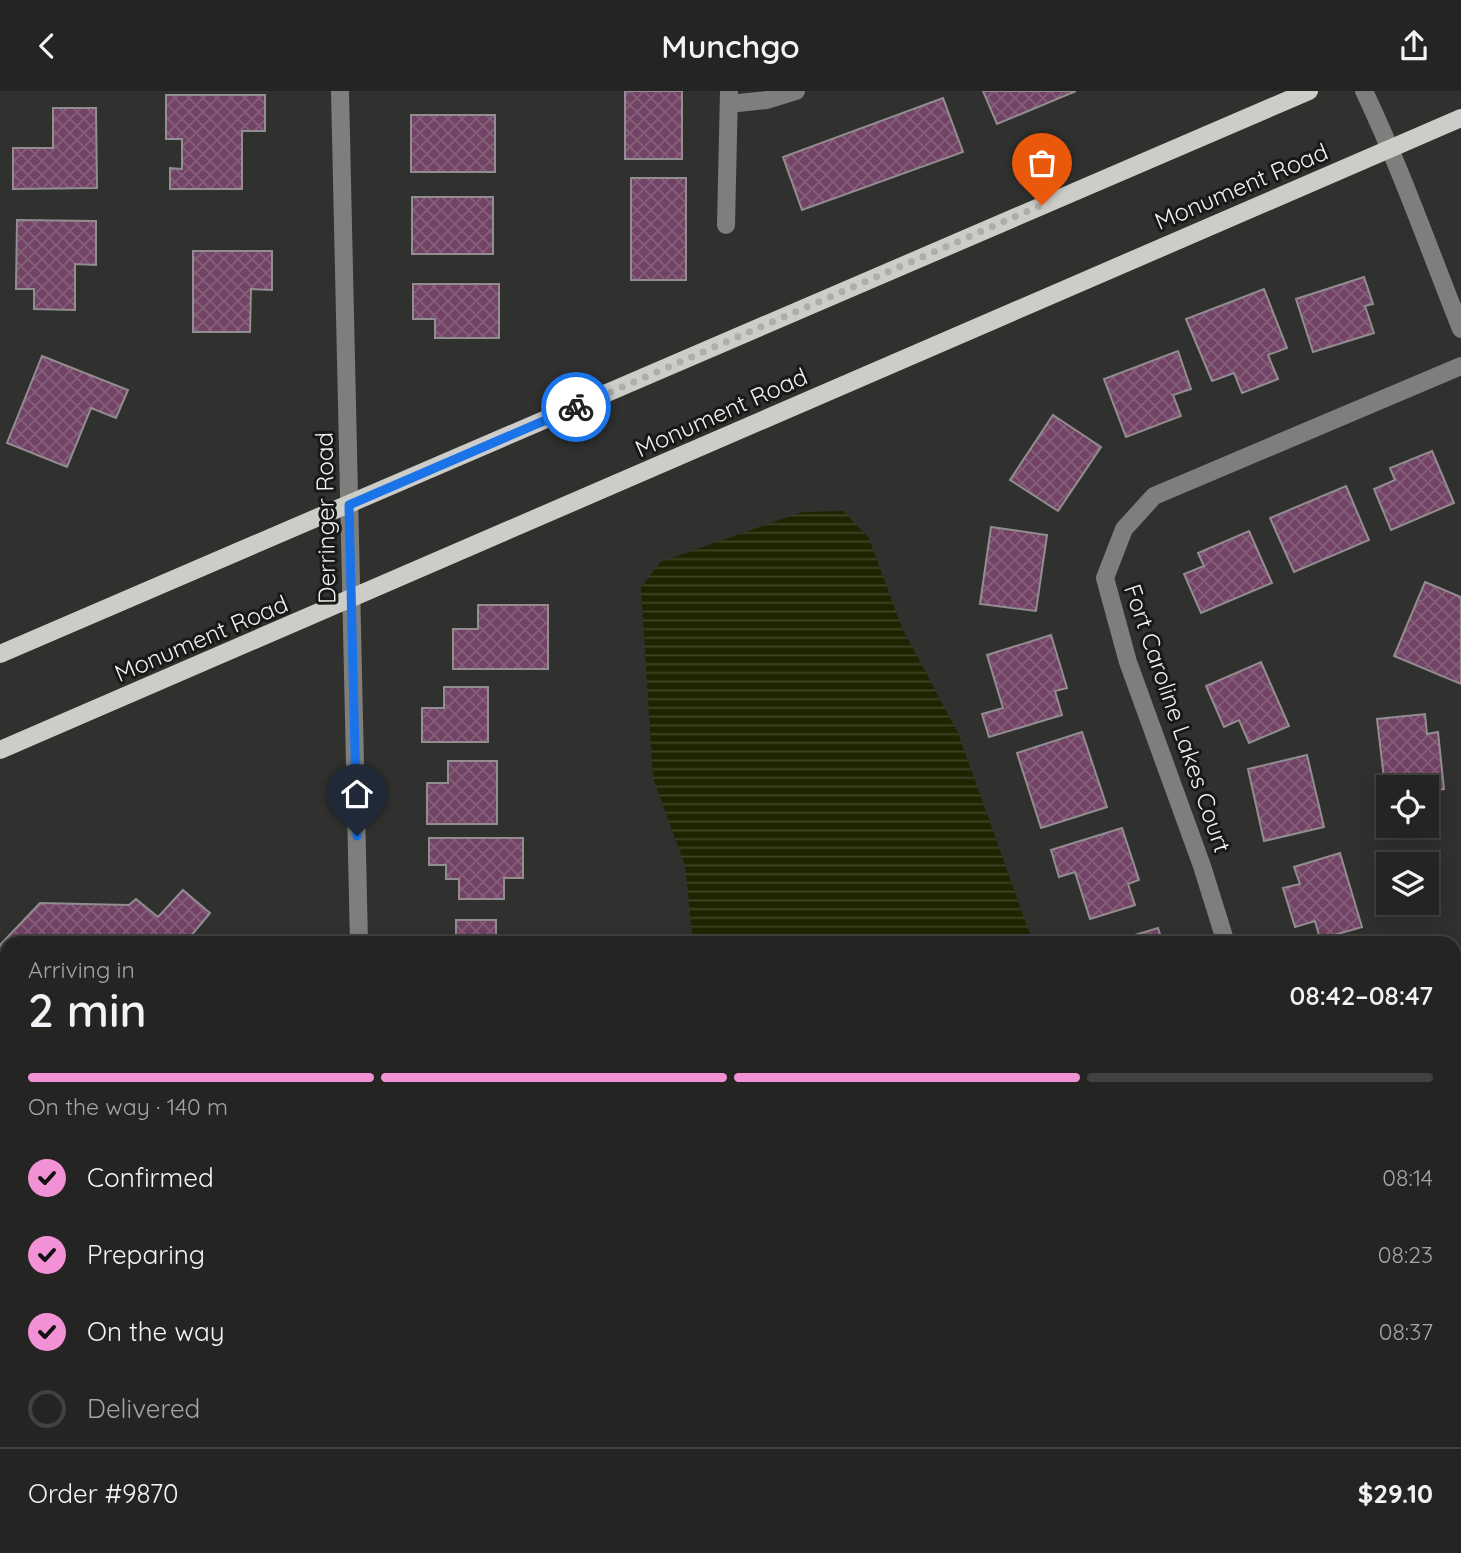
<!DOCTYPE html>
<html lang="en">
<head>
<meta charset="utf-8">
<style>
	:root { --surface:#242522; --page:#30312f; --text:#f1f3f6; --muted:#a3a5a5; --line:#414240; --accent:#f391d6 }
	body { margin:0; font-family:Quicksand,sans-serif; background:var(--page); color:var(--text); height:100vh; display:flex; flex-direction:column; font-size:26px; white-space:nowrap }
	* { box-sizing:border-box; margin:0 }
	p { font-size:23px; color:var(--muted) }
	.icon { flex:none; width:38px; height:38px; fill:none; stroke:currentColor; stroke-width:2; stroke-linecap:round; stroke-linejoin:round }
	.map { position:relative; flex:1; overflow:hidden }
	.panel { position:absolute; left:0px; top:845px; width:1461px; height:618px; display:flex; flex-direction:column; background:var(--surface); border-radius:21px 21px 0 0; box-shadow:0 4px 18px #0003,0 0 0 2px var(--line) }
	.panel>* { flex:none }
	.fabs { position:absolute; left:1376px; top:684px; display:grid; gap:14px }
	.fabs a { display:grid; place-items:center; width:63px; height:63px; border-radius:0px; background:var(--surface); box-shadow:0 4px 18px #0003,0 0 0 2px var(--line); font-size:35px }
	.pin { position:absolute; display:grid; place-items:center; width:60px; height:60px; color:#fff; margin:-72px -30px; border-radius:50% 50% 50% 0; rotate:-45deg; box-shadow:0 0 7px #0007 }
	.pin .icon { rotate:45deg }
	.courier { position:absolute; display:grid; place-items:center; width:70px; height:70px; margin:-35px; border:5px solid #1a73e8; border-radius:50%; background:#fff; color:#222; box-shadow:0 2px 9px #0007 }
	.overview em { font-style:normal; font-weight:600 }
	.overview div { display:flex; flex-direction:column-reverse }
	.overview { display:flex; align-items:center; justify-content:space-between; height:119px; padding:0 28px }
	h1 { font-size:46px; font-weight:600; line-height:52px }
	.bar { display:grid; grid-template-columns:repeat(4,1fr); gap:10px 7px; align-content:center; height:84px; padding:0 28px }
	.bar i { height:9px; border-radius:5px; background:var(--line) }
	.bar .active { background:var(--accent) }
	.bar p { grid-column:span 4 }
	.line { display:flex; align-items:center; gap:18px; padding:0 28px; border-top:2px solid var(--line) }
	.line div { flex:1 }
	ol { padding:0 28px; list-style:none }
	li { display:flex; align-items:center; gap:21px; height:77px }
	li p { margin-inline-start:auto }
	li .icon { padding:7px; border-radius:50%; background:var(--accent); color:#111; stroke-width:4 }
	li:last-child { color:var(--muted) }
	li i { width:38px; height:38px; border:4px solid var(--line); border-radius:50% }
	header { display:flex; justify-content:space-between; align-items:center; height:91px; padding:0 28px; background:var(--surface); font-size:32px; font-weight:600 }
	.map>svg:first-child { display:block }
	.water { fill:url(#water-rules) }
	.building { fill:url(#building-cross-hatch); stroke:#928d90; stroke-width:2 }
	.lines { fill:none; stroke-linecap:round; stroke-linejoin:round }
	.minor { stroke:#7e7f7d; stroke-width:18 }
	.major { stroke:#cccdc9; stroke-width:18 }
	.done { stroke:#adaeab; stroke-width:7; stroke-dasharray:0 12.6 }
	.route { stroke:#1a73e8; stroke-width:9 }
	.labels { text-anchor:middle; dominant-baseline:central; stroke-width:6; stroke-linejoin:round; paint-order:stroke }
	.street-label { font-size:24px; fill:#f0f1ef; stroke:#181917 }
</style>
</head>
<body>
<header><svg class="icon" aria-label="back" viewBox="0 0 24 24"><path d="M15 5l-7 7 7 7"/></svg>Munchgo<svg class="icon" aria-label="share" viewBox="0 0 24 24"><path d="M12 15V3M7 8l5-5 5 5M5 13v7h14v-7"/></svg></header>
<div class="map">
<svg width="1461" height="1462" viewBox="0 0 1461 1462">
	<defs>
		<pattern id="water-rules" width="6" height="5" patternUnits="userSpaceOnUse" patternTransform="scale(1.75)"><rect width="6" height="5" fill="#1d2500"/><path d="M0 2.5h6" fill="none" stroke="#3e4526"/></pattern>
		<pattern id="building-cross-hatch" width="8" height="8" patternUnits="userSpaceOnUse" patternTransform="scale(1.75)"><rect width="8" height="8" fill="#724364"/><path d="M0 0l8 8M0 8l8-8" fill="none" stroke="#865f7a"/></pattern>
	</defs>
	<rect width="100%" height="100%" fill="#30312e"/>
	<path class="water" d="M 843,420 L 869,447 L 902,537 L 958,642 L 1033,852 L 693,852 L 685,775 L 653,687 L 641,497 L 660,471 L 802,421 Z
		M 576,1456 L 1132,1456 L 1132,1462 L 578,1462 Z"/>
	<path class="building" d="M 625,0 L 682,0 L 682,68 L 625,68 Z
		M 983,0 L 1076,0 L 997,33 Z
		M 166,4 L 265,4 L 265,40 L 242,40 L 242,98 L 170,98 L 170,77 L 182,78 L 182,48 L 166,48 Z
		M 943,7 L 963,61 L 802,119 L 783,66 Z
		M 53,17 L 96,17 L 97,97 L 13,98 L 13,57 L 53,57 Z
		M 411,24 L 495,24 L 495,81 L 411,81 Z
		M 631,87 L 686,87 L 686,189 L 631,189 Z
		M 412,106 L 493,106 L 493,163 L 412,163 Z
		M 17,129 L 96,130 L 96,174 L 75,173 L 75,219 L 34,218 L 34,198 L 16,198 Z
		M 193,160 L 272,160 L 272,199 L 251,198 L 250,241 L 193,241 Z
		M 1364,186 L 1373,213 L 1365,215 L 1374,242 L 1313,261 L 1296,208 Z
		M 413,193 L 499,193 L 499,247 L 435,247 L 435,228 L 413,228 Z
		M 1264,198 L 1287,257 L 1268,264 L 1278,288 L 1242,302 L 1234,282 L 1212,290 L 1186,228 Z
		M 1178,260 L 1191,298 L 1173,304 L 1181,325 L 1126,346 L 1104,288 Z
		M 42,265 L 128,299 L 116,327 L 91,317 L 67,376 L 7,352 Z
		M 1053,324 L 1101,356 L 1058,420 L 1010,389 Z
		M 1432,360 L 1454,412 L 1391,439 L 1374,398 L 1395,389 L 1390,377 Z
		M 1346,395 L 1369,449 L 1294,481 L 1270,427 Z
		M 991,436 L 1047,444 L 1036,520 L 980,513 Z
		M 1249,440 L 1272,492 L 1201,522 L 1184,483 L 1204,475 L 1198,462 Z
		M 1425,491 L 1461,506 L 1461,593 L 1394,565 Z
		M 478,514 L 548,514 L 548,578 L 453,578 L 453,538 L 478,538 Z
		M 1051,544 L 1067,597 L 1055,600 L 1062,624 L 989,646 L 982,623 L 1003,617 L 987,564 Z
		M 1261,571 L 1289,635 L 1249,652 L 1239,629 L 1224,636 L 1206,595 Z
		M 444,596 L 488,596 L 488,651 L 422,651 L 422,617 L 444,617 Z
		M 1425,623 L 1427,643 L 1438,641 L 1444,698 L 1426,700 L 1426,696 L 1388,696 L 1388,704 L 1386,704 L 1377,628 Z
		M 1082,641 L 1107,716 L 1041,737 L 1017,662 Z
		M 1307,664 L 1324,736 L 1264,750 L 1248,678 Z
		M 448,670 L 497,670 L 497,733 L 427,733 L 427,692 L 448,692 Z
		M 1122,737 L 1139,789 L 1128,793 L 1135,814 L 1090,828 L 1075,781 L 1059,786 L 1051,759 Z
		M 429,747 L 523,747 L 523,787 L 504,787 L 504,808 L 459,808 L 459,788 L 446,788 L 446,774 L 429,774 Z
		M 1340,762 L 1362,836 L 1320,848 L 1315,830 L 1295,836 L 1283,797 L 1300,793 L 1294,776 Z
		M 183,799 L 210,822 L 185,852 L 7,852 L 7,1007 L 0,1001 L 0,854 L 40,812 L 129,814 L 136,808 L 158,826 Z
		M 456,829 L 496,829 L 496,852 L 436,852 L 436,850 L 456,850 Z
		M 1158,837 L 1163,852 L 1108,852 Z
		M 1454,874 L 1461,874 L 1461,915 L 1454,915 Z
		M 1461,1095 L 1461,1157 L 1454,1159 L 1454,1096 Z
		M 1454,1236 L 1461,1236 L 1461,1297 L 1454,1297 Z
		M 470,1456 L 527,1456 L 527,1462 L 470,1462 Z"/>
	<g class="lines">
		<path class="minor" d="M 340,0 L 359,852
			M 1364,0 C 1401,78 1429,158 1461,238
			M 729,13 L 767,9 L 796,0
			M 726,134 L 729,0
			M 1226,852 L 1202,775 L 1128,571 L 1105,487 L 1124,438 L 1154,405 L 1461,275
			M 1454,1029 L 1461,1028
			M 1454,1387 L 1461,1386
			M 373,1456 L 373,1462
			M 1347,1456 L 1347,1462"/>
		<path class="major" d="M 0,563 L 1309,0
			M 0,659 L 1461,27"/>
	</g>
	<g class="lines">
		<path class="done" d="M 576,316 L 1042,114"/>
		<path class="route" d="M 357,745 L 349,414 L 576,316"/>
	</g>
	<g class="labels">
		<g class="street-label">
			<text transform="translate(1241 95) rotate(-23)">Monument Road</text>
			<text transform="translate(721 321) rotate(-24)">Monument Road</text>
			<text transform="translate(325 427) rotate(-91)">Derringer Road</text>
			<text transform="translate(201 547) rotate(-23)">Monument Road</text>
			<text transform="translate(1178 627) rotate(71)">Fort Caroline Lakes Court</text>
		</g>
	</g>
</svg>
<div class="fabs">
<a><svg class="icon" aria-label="locate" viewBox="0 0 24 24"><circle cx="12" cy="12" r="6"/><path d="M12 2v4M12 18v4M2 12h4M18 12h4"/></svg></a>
<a><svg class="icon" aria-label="layers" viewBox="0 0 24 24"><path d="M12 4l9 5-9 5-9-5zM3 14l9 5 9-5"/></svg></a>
</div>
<div class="pin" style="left:1042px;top:114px;background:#ea580c"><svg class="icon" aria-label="bag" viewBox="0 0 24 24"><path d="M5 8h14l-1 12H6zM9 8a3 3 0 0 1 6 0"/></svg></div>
<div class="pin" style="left:357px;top:745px;background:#1f2937"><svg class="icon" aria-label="home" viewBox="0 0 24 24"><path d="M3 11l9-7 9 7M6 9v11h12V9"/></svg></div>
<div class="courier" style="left:576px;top:316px"><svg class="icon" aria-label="bike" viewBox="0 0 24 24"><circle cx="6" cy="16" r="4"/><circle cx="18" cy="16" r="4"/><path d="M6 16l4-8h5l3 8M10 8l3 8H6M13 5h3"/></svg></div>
<section class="panel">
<div class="overview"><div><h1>2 min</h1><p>Arriving in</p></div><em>08:42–08:47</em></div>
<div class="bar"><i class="active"></i><i class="active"></i><i class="active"></i><i></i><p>On the way · 140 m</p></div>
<ol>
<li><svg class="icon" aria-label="check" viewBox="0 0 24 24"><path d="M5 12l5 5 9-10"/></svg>Confirmed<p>08:14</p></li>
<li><svg class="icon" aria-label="check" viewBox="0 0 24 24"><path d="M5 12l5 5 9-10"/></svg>Preparing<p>08:23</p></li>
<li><svg class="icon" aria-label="check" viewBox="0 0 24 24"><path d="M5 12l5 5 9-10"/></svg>On the way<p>08:37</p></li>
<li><i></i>Delivered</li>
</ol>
<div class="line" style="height:91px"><div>Order #9870</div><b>$29.10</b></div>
</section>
</div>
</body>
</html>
